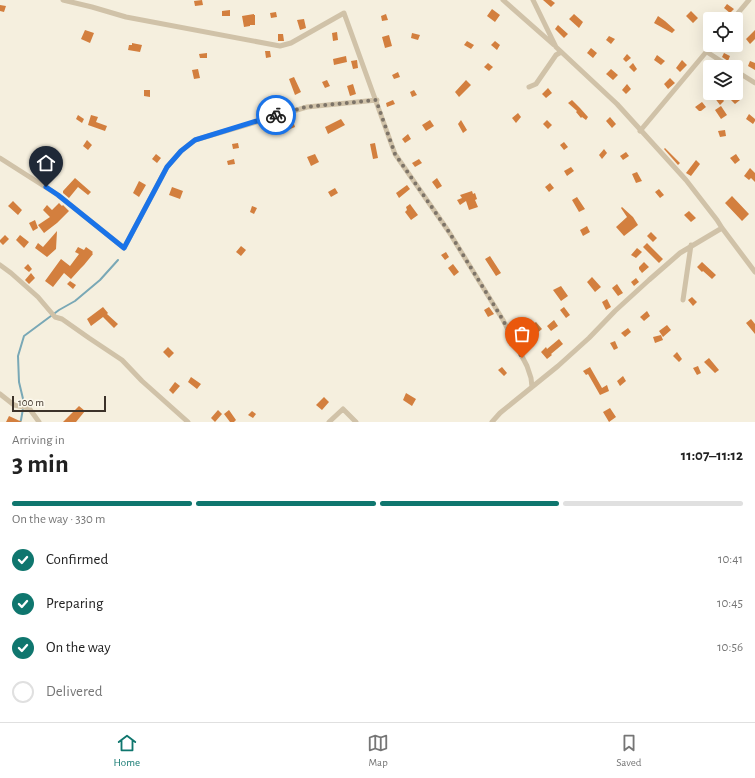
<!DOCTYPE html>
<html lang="en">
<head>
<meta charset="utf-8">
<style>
	:root { --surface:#fff; --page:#f2f2f2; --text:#222; --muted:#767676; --line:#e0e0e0; --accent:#0f766e }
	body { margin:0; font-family:"Alegreya Sans",sans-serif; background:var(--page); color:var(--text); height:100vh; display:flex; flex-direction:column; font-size:15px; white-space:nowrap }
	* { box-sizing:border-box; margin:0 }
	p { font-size:13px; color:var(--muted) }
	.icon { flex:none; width:22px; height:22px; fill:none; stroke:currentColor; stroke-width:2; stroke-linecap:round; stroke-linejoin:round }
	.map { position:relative; height:422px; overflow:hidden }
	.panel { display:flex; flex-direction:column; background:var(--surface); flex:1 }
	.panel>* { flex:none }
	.tools { position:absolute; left:703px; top:12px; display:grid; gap:8px }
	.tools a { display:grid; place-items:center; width:40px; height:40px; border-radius:4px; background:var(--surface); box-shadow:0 4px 16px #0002; font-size:20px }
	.scale { position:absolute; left:12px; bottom:10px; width:94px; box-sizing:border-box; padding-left:4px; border:2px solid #3c3229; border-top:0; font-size:11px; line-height:14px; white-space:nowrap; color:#3c3229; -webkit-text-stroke:3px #fcf8ec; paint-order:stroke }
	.pin { position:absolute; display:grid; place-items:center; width:34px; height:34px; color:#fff; margin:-41px -17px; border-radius:50% 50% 50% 0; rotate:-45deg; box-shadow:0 0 4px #0007 }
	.pin .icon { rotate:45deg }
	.courier { position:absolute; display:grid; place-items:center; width:40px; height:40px; margin:-20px; border:3px solid #1a73e8; border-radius:50%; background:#fff; color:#222; box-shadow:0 1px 5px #0007 }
	.head em { font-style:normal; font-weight:600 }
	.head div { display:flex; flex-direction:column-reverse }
	.head { display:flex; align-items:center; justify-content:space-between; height:68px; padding:0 12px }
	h1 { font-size:26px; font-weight:600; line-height:30px }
	.bar { display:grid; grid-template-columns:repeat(4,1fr); gap:6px 4px; align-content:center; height:48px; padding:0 12px }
	.bar i { height:5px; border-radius:3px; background:var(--line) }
	.bar .on { background:var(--accent) }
	.bar p { grid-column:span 4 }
	ol { padding:0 12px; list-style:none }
	li { display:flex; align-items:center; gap:12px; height:44px }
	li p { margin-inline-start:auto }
	li .icon { padding:4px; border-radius:50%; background:var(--accent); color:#fff; stroke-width:4 }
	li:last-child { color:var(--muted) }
	li i { width:22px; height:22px; border:2px solid var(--line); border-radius:50% }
	.menu { display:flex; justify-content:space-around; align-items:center; height:56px; border-top:1px solid var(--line); background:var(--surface); font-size:11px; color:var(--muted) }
	.menu a { display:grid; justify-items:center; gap:2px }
	.menu .on { color:var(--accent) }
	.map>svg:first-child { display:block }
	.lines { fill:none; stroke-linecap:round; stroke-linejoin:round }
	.stream { stroke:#79a8b6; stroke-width:2 }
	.building { fill:#d37f3e }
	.street { stroke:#d0c2a8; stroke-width:5 }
	.done { stroke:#7d7468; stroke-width:4; stroke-dasharray:0 7.2 }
	.route { stroke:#1a73e8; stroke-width:5 }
</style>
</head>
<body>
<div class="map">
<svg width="755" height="422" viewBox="0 0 755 422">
	<rect width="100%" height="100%" fill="#f5efde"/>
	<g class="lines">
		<path class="stream" d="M 20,422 L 21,420 L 24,403 L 19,382 L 18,356 L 24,336 L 59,310 L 75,301 L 100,280 L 118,260"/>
	</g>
	<path class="building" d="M 202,0 L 203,5 L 195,6 L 194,1 Z
		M 543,0 L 551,0 L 555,3 L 551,7 Z
		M 727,4 L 734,9 L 730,13 L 724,8 Z
		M 0,5 L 6,6 L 4,12 L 0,11 Z
		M 492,9 L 500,15 L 495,22 L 487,16 Z
		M 230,10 L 230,16 L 222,16 L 222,11 Z
		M 691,11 L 698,18 L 693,23 L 686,16 Z
		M 276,12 L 277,17 L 271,18 L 270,13 Z
		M 254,14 L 254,15 L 255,15 L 255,25 L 250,25 L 250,26 L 244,27 L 242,16 Z
		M 386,14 L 388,20 L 382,21 L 381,16 Z
		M 574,14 L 583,22 L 579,28 L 569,19 Z
		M 658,16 L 665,21 L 675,30 L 672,33 L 654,23 Z
		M 304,19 L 306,28 L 300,30 L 297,20 Z
		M 558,25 L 568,34 L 564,38 L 555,29 Z
		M 707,28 L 710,32 L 710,39 L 703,32 Z
		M 85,30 L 94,33 L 90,43 L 81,39 Z
		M 755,30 L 755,39 L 750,44 L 746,39 Z
		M 337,32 L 338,40 L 333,41 L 332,33 Z
		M 412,33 L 420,35 L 418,40 L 411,38 Z
		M 278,34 L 283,34 L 284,41 L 278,41 Z
		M 389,35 L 392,46 L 385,48 L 382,37 Z
		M 609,36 L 615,39 L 611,44 L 606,40 Z
		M 467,41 L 474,45 L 471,49 L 464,45 Z
		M 495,41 L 500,45 L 497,50 L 491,45 Z
		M 132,43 L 142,45 L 140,52 L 128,50 L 129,45 L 132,45 Z
		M 591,48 L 597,53 L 593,58 L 587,53 Z
		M 265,51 L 270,51 L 271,57 L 266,58 Z
		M 207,53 L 207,58 L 200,58 L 199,54 Z
		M 724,53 L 730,56 L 728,61 L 722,57 Z
		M 627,54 L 631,58 L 626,62 L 623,59 Z
		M 657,55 L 665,61 L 661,65 L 654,60 Z
		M 346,56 L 347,62 L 334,65 L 333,59 Z
		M 357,60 L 358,68 L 353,69 L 351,61 Z
		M 682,60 L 687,65 L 680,72 L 676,68 Z
		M 750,61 L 755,63 L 755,70 L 748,66 Z
		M 488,63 L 493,67 L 489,71 L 484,67 Z
		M 633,63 L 637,69 L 634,72 L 629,67 Z
		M 198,69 L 200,78 L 194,79 L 192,70 Z
		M 611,69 L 618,75 L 613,80 L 606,74 Z
		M 398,72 L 400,77 L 394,79 L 392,75 Z
		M 294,77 L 301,92 L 295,95 L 289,79 Z
		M 670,78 L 675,83 L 668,89 L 664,84 Z
		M 327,80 L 330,86 L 325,88 L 322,82 Z
		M 466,80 L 471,85 L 459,97 L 455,92 Z
		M 353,84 L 356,94 L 350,96 L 347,86 Z
		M 627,84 L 631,89 L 626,94 L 622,90 Z
		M 548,88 L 552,93 L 546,98 L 542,94 Z
		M 144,90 L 150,90 L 150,97 L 144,96 Z
		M 414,90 L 417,95 L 412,97 L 410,92 Z
		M 711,93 L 718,93 L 724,101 L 720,105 Z
		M 733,93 L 740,100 L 735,104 L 729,98 Z
		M 393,100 L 395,104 L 387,107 L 386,103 Z
		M 572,100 L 580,108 L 588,117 L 586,120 L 582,117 L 581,118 L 576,112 L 577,111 L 568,103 Z
		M 702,102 L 706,107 L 701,111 L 699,111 L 695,107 Z
		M 721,106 L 727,115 L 721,119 L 715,110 Z
		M 518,113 L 521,117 L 516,123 L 512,118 Z
		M 749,114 L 755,119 L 755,121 L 753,124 L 746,119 Z
		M 78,115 L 84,119 L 82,123 L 76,119 Z
		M 91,115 L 98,117 L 96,122 L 107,126 L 105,131 L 88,125 Z
		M 610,117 L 616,124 L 612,128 L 606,121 Z
		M 341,119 L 345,125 L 328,134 L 325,127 Z
		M 430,120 L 434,126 L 426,131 L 422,125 Z
		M 461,120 L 467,130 L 463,133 L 458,124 Z
		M 547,120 L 552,125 L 548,129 L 543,124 Z
		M 293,121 L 295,127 L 290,129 L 287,123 Z
		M 725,130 L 726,136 L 720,137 L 718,131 Z
		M 408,134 L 411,139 L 405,143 L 402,139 Z
		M 87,140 L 92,145 L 88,150 L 83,146 Z
		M 564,142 L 568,147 L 564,150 L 560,145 Z
		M 238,143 L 239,148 L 233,149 L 232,144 Z
		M 375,143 L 378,158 L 373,159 L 370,144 Z
		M 665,148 L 680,163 L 678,165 L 664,149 Z
		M 604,149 L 607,153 L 602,159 L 599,155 Z
		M 626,152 L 629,156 L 623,160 L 620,156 Z
		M 156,154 L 161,158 L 157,163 L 152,159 Z
		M 315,154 L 319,162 L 311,166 L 307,157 Z
		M 736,154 L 740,160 L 735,164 L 730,158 Z
		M 234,159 L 235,164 L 228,165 L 227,161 Z
		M 419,159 L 422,163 L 415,167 L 412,163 Z
		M 59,160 L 63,164 L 59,169 L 55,165 Z
		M 696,160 L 700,164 L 691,176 L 686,173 Z
		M 571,167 L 574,171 L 567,176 L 564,171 Z
		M 750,168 L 755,173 L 755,182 L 751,178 L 749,180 L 744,176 Z
		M 637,172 L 642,181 L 636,183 L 632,174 Z
		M 75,178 L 91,192 L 88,195 L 78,187 L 69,198 L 63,193 L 63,191 Z
		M 437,178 L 442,186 L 437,189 L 432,182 Z
		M 139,181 L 146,185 L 139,197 L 133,193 Z
		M 550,183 L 554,188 L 549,192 L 545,187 Z
		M 407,185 L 410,189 L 399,198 L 396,193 Z
		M 172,187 L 183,191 L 180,199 L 169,195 Z
		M 335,188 L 338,193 L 331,197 L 328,192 Z
		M 659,189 L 664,195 L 660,198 L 655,192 Z
		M 472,191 L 473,194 L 475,193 L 477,199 L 475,200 L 478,207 L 469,210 L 466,201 L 460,205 L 457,200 L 462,198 L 460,195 Z
		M 732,196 L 749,214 L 742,221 L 725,203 Z
		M 577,197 L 585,209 L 579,212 L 572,200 Z
		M 13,201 L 22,210 L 18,215 L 8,206 Z
		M 59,203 L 62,206 L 63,205 L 69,211 L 57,223 L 44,233 L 38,225 L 50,217 L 43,210 L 47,205 L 52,210 Z
		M 410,204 L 418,215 L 411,220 L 405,212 L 407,210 L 406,207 Z
		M 252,206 L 257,208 L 254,214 L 250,212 Z
		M 622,207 L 633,217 L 638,225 L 624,236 L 616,227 L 627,217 L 621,208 Z
		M 689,211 L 696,218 L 691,222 L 684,215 Z
		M 35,220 L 38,228 L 33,231 L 29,223 Z
		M 587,226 L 590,232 L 583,236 L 580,230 Z
		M 57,231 L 56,249 L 47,257 L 35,248 L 38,243 L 43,247 Z
		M 651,232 L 657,238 L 653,242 L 647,236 Z
		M 5,235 L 9,239 L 3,245 L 0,242 L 0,240 Z
		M 20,235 L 29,242 L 24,248 L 16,240 Z
		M 647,243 L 663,259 L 659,263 L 643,247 Z
		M 241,246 L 246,250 L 241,256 L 236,252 Z
		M 78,247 L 84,250 L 86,247 L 93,252 L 92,253 L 93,254 L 84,265 L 81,268 L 71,279 L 64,273 L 53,287 L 45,281 L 61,259 L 70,266 L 79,254 L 75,252 Z
		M 637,248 L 642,252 L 636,258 L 631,255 Z
		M 446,252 L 449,257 L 445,260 L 441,255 Z
		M 490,256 L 501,273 L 496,276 L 485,259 Z
		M 644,262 L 649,267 L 642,273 L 639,269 L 639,267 Z
		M 702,262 L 716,275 L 712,279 L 703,271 L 702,272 L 697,267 Z
		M 28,264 L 32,269 L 29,272 L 24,268 Z
		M 453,264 L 459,272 L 454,276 L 448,268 Z
		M 31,273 L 35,278 L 29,284 L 25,280 Z
		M 592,277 L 601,287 L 595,292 L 587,282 Z
		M 636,278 L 639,282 L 634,286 L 631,282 Z
		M 70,281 L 76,285 L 73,289 L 67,284 Z
		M 617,284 L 623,293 L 618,296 L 612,288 Z
		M 561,286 L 568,296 L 561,301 L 553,290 Z
		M 692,297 L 697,302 L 693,306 L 688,300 Z
		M 607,299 L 611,307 L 606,310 L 602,302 Z
		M 103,307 L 108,313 L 107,314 L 118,324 L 114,328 L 103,317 L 91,326 L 87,319 Z
		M 489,307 L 494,314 L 488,317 L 484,310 Z
		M 564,307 L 570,315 L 566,318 L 560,310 Z
		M 647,311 L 650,316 L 644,321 L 640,317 Z
		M 751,319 L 755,324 L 755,334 L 746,323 Z
		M 518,320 L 527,331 L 523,335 L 514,324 Z
		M 554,320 L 558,326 L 551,331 L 547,326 Z
		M 536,322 L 542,329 L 536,334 L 530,326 Z
		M 667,325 L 671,330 L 663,337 L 659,331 Z
		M 628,328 L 631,332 L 625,337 L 621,333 Z
		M 661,335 L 663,340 L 655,343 L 653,337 Z
		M 559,339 L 563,344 L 551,354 L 552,355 L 547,359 L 541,352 L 546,347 L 547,349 Z
		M 615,341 L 618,348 L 614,350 L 610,343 Z
		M 168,347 L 174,353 L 169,358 L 163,352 Z
		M 677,352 L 682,359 L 679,362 L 673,356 Z
		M 709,358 L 719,370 L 715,373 L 704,362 Z
		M 698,366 L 701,373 L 697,375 L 693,368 Z
		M 502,367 L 507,373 L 504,376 L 498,370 Z
		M 590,367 L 602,388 L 607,385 L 609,391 L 600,395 L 588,374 L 586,375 L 583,371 Z
		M 623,376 L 626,381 L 620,386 L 617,381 Z
		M 191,377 L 201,384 L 197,389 L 188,382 Z
		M 175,382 L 180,386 L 173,394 L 169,390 Z
		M 406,393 L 416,399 L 412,406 L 403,400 Z
		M 324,397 L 329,402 L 322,410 L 316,405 Z
		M 79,406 L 85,411 L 76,422 L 63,422 Z
		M 610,408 L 616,417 L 609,422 L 603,412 Z
		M 218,410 L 222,414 L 215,422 L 211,418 Z
		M 229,410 L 236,420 L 234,422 L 230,422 L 224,414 Z
		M 252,411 L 256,414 L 253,418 L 248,415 Z
		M 9,416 L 22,422 L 6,422 Z"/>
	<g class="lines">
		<path class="street" d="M 63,0 L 92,7 L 126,17 L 280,46 L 291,43 L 344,13 L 395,154 L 449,232 L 503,320 L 527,366 L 531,378 L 532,387
			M 503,0 L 554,45
			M 533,0 L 556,47 L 617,104 L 686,180 L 717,220 L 722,228 L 755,272
			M 733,19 L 749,0
			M 707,52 L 730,67
			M 736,71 L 755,83
			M 529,87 L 536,84 L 556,55 L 561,52
			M 640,131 L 712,45
			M 0,158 L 58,195 L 124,248 L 167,167 L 181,151 L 195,140 L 307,107 L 377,100
			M 0,265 L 11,273 L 38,297 L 55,317 L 62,319 L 89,338 L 122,360 L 142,381 L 188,422
			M 683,300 L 691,245
			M 0,394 L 14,405 L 29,408 L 39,422
			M 329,422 L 343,409 L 356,422
			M 492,422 L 500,413 L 558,366 L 589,338 L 615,311 L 649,280 L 680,253 L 722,228"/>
	</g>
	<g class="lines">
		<path class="done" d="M 276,115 L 306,107 L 376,100 L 395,154 L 449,232 L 503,320 L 522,358"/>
		<path class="route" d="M 46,187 L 58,195 L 124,248 L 167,167 L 181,151 L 195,140 L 276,115"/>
	</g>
</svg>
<div class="tools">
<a><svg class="icon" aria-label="locate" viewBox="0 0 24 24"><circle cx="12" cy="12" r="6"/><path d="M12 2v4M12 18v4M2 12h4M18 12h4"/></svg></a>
<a><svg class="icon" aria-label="layers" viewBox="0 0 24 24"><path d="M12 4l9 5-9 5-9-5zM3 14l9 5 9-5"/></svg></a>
</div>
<div class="scale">100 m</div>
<div class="pin" style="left:522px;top:358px;background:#ea580c"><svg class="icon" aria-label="bag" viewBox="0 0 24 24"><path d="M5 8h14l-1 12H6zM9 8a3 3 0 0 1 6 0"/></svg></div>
<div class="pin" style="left:46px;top:187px;background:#1f2937"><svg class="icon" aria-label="home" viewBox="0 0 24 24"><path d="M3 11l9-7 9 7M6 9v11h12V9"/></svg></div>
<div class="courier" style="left:276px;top:115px"><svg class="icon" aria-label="bike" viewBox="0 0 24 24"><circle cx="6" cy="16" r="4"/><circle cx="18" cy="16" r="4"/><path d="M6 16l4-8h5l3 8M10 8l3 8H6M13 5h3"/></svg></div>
</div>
<section class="panel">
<div class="head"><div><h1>3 min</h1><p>Arriving in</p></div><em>11:07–11:12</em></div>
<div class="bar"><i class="on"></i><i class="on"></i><i class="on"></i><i></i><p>On the way · 330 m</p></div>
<ol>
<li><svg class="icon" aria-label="check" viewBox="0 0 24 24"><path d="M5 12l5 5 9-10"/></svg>Confirmed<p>10:41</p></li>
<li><svg class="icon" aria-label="check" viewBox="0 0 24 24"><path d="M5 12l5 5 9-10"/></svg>Preparing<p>10:45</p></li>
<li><svg class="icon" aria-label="check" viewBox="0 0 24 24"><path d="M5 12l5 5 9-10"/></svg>On the way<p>10:56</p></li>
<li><i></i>Delivered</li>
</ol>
</section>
<nav class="menu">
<a class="on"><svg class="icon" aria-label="home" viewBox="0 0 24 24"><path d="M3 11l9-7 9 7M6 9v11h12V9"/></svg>Home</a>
<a><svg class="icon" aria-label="map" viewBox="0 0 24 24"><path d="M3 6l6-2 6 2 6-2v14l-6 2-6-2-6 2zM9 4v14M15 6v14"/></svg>Map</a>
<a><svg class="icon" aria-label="saved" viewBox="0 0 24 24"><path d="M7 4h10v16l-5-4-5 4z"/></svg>Saved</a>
</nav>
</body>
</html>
